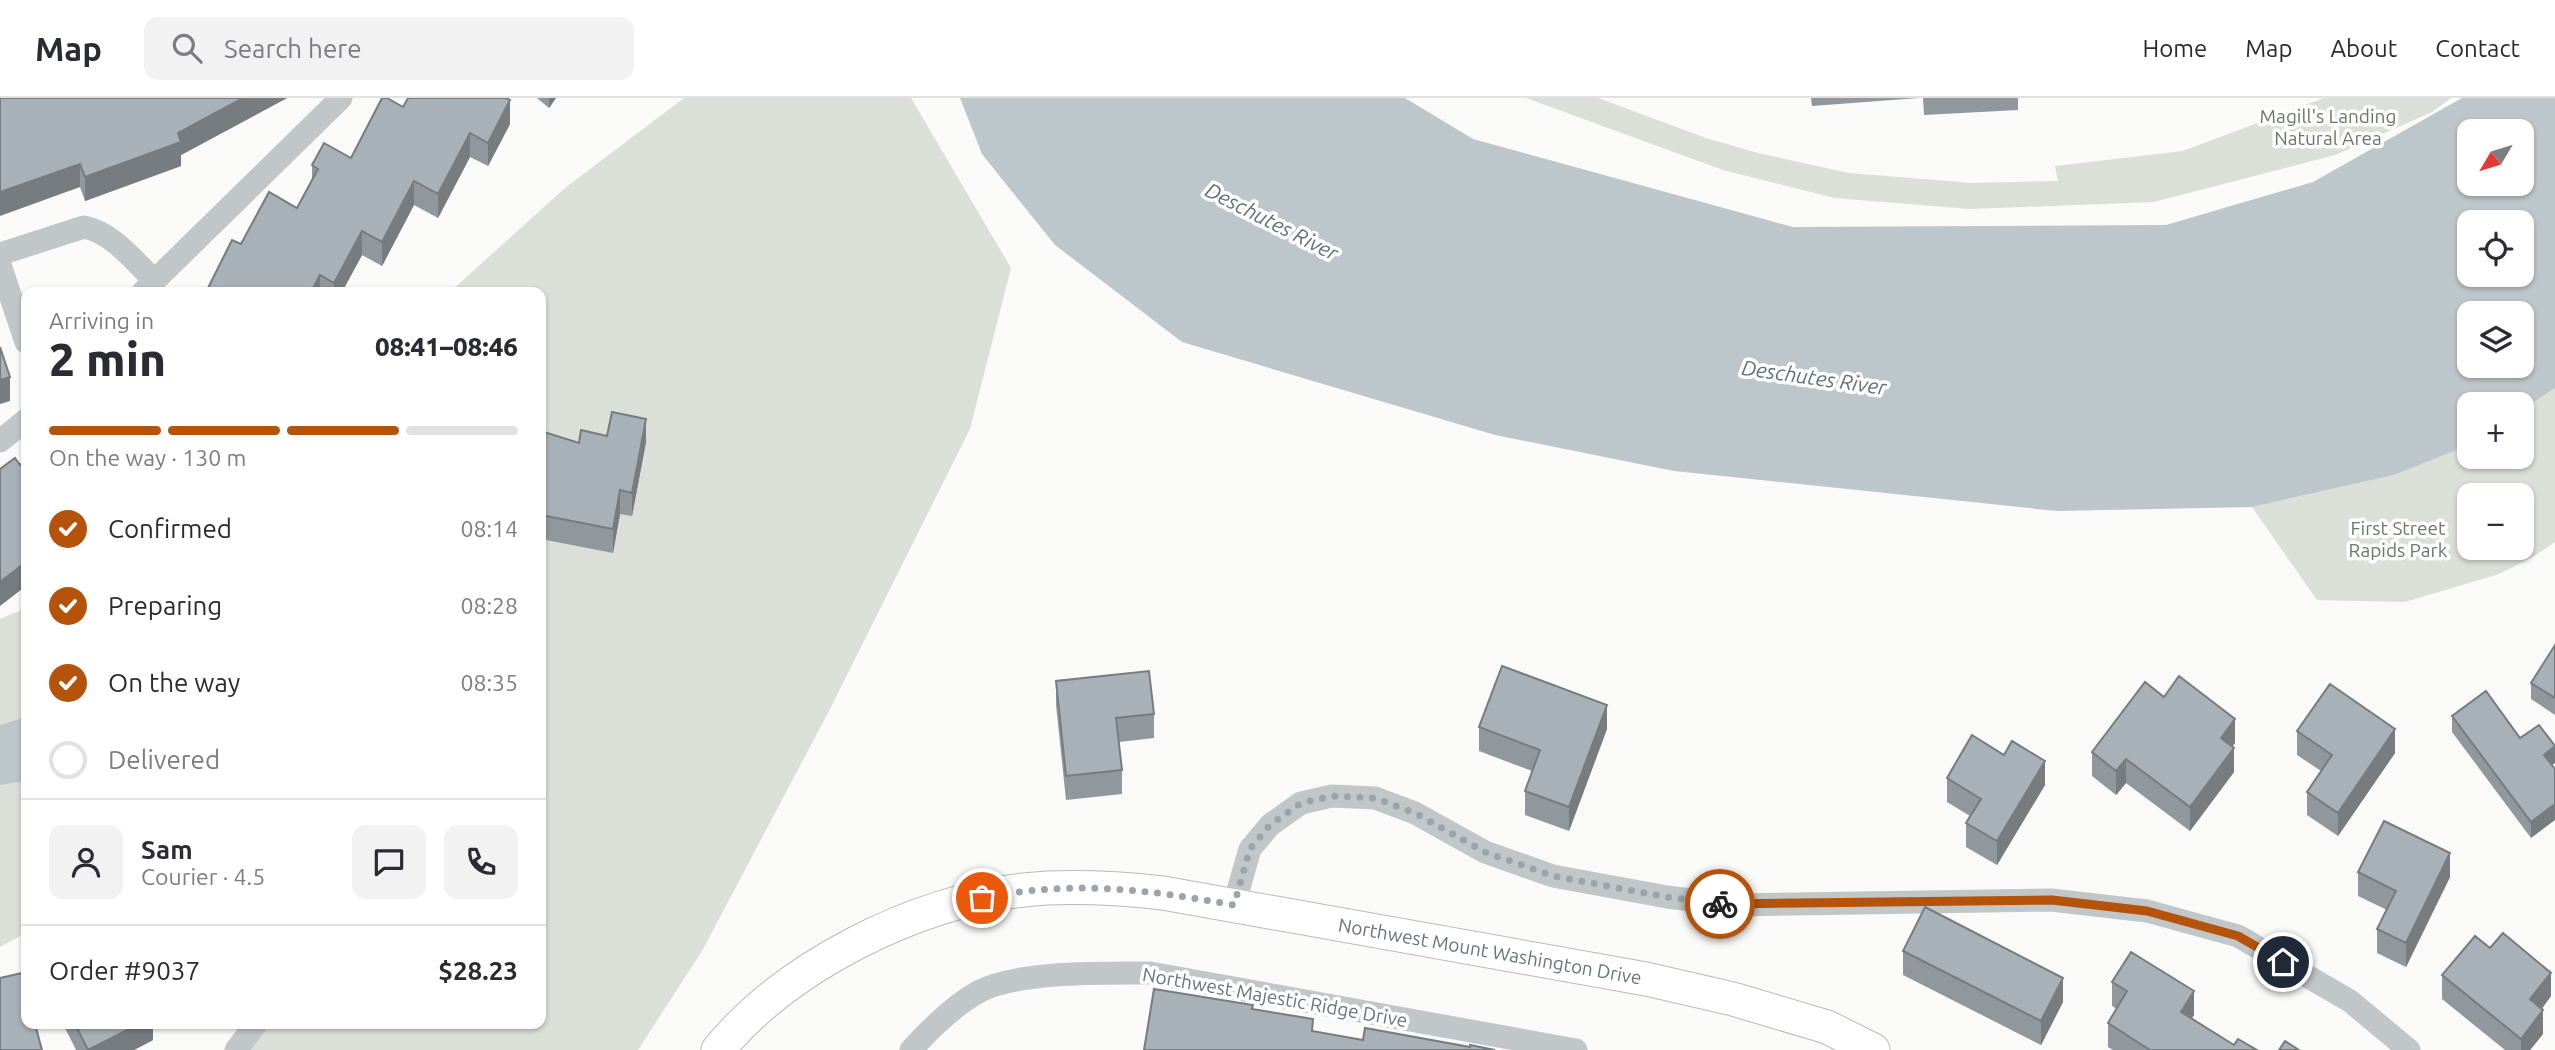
<!DOCTYPE html>
<html lang="en">
<head>
<meta charset="utf-8">
<style>
	:root { --surface:#fff; --page:#f2f2f3; --text:#2b2b33; --muted:#7c7c81; --line:#e1e1e2; --accent:#b45309 }
	body { margin:0; font-family:Ubuntu,sans-serif; background:var(--page); color:var(--text); height:100vh; display:flex; flex-direction:column; font-size:26px; white-space:nowrap }
	* { box-sizing:border-box; margin:0 }
	p { font-size:23px; color:var(--muted) }
	.icon { flex:none; width:38px; height:38px; fill:none; stroke:currentColor; stroke-width:2; stroke-linecap:round; stroke-linejoin:round }
	.map { position:relative; flex:1; overflow:hidden }
	.side { position:absolute; left:21px; top:189px; width:525px; height:742px; display:flex; flex-direction:column; background:var(--surface); border-radius:14px; box-shadow:0 2px 5px #0004 }
	.side>* { flex:none }
	.needle { width:46px; rotate:232deg }
	.controls { position:absolute; left:2457px; top:21px; display:grid; gap:14px }
	.controls a { display:grid; place-items:center; width:77px; height:77px; border-radius:14px; background:var(--surface); box-shadow:0 2px 5px #0004; font-size:35px }
	.pin { position:absolute; display:grid; place-items:center; width:60px; height:60px; color:#fff; margin:-30px; border:4px solid #fff; border-radius:50%; box-shadow:0 2px 7px #0007 }
	.courier { position:absolute; display:grid; place-items:center; width:70px; height:70px; margin:-35px; border:5px solid #b45309; border-radius:50%; background:#fff; color:#222; box-shadow:0 2px 9px #0007 }
	.summary em { font-style:normal; font-weight:800 }
	.summary div { display:flex; flex-direction:column-reverse }
	.summary { display:flex; align-items:center; justify-content:space-between; height:119px; padding:0 28px }
	h1 { font-size:46px; font-weight:800; line-height:52px }
	.bar { display:grid; grid-template-columns:repeat(4,1fr); gap:10px 7px; align-content:center; height:84px; padding:0 28px }
	.bar i { height:9px; border-radius:5px; background:var(--line) }
	.bar .selected { background:var(--accent) }
	.bar p { grid-column:span 4 }
	.line { display:flex; align-items:center; gap:18px; padding:0 28px; border-top:2px solid var(--line) }
	.line div { flex:1 }
	.round { display:grid; place-items:center; flex:none; width:74px; height:74px; border-radius:14px; background:var(--page) }
	ol { padding:0 28px; list-style:none }
	li { display:flex; align-items:center; gap:21px; height:77px }
	li p { margin-inline-start:auto }
	li .icon { padding:7px; border-radius:50%; background:var(--accent); color:#fff; stroke-width:4 }
	li:last-child { color:var(--muted) }
	li i { width:38px; height:38px; border:4px solid var(--line); border-radius:50% }
	header { display:flex; align-items:center; gap:42px; box-sizing:border-box; height:98px; padding:0 35px; background:var(--surface); border-bottom:2px solid var(--line) }
	header strong { font-size:33px }
	nav { display:flex; gap:38px; margin-inline-start:auto; font-size:24px }
	.search { width:490px; height:63px; background:var(--page); display:flex; align-items:center; gap:18px; box-sizing:border-box; padding:0 24px; border-radius:14px; color:var(--muted); font-size:26px }
	.map>svg:first-child { display:block }
	.green { fill:#dadfd7; fill-rule:evenodd }
	.water { fill:#bdc6cb; fill-rule:evenodd }
	.lines { fill:none; stroke-linecap:round; stroke-linejoin:round }
	.secondary-casing { stroke:#b6bbc0; stroke-width:35 }
	.street { stroke:#c1c6c9; stroke-width:23 }
	.secondary { stroke:#fff; stroke-width:33 }
	.wall { fill:#90989d }
	.shaded-wall { fill:#767c80 }
	.building { fill:#a8b1b7; stroke:#767c80; stroke-width:2 }
	.done { stroke:#9aa4ab; stroke-width:7; stroke-dasharray:0 12.6 }
	.route { stroke:#b45309; stroke-width:9 }
	.labels { text-anchor:middle; dominant-baseline:central; stroke-width:7; stroke-linejoin:round; paint-order:stroke }
	.park-label { font-size:19px; fill:#687a65; stroke:#fff }
	.street-label { font-size:19px; fill:#667581; stroke:#fff }
	.water-label { font-size:21px; font-style:italic; fill:#60737b; stroke:#fff }
</style>
</head>
<body>
<header>
<strong>Map</strong>
<div class="search"><svg class="icon" aria-label="search" viewBox="0 0 24 24"><circle cx="10" cy="10" r="6"/><path d="M15 15l6 6"/></svg>Search here</div>
<nav><a>Home</a><a>Map</a><a>About</a><a>Contact</a></nav>
</header>
<div class="map">
<svg width="2555" height="952" viewBox="0 0 2555 952">
	<rect width="100%" height="100%" fill="#fafaf8"/>
	<path class="green" d="M 684,0 L 911,0 L 1011,170 L 970,331 L 830,611 L 702,853 L 638,952 L 236,952 L 237,926 L 541,926 L 541,194 L 450,194 L 565,90 Z
		M 1526,0 L 1598,0 L 1706,40 L 1758,55 L 1849,75 L 1972,85 L 2058,83 L 2055,68 L 2183,53 L 2324,0 L 2451,0 L 2432,14 L 2335,57 L 2154,104 L 1970,111 L 1835,100 L 1723,72 Z
		M 2555,290 L 2555,444 L 2533,459 L 2499,476 L 2405,504 L 2317,502 L 2252,409 L 2394,377 L 2469,347 L 2469,359 L 2522,359 L 2522,312 ZM 2469,397 L 2522,397 L 2522,450 L 2469,450 Z
		M 26,510 L 26,835 L 0,849 L 0,521 Z"/>
	<path class="water" d="M 960,0 L 1405,0 L 1473,41 L 1793,129 L 2166,127 L 2313,84 L 2462,0 L 2555,0 L 2555,290 L 2522,312 L 2522,306 L 2469,306 L 2469,347 L 2394,377 L 2252,409 L 2057,413 L 1674,373 L 1495,337 L 1182,244 L 1055,147 L 982,56 ZM 2469,33 L 2522,33 L 2522,86 L 2469,86 ZM 2469,124 L 2522,124 L 2522,177 L 2469,177 ZM 2469,215 L 2522,215 L 2522,268 L 2469,268 Z
		M 26,619 L 26,683 L 0,687 L 0,627 Z"/>
	<g class="lines">
		<defs>
			<path id="secondary" d="M 718,952 C 787,868 917,803 1024,792 C 1071,787 1117,790 1163,795 L 1646,881 L 1733,901 L 1827,929 L 1873,952"/>
		</defs>
		<use href="#secondary" class="secondary-casing"/>
		<path class="street" d="M 0,156 L 84,129 C 113,135 133,162 154,182
			M 0,167 L 26,244
			M 143,194 L 341,0
			M 0,343 L 26,322
			M 1234,807 L 1250,751 L 1270,727 L 1301,705 L 1332,698 L 1375,700 L 1415,715 L 1485,754 L 1553,778 L 1667,799 L 1731,807 L 2051,802 L 2147,813 L 2238,838 L 2350,903 L 2409,952
			M 236,952 L 256,926
			M 911,952 C 931,930 954,907 980,893 C 1020,873 1104,875 1150,875 L 1576,952"/>
		<use href="#secondary" class="secondary"/>
	</g>
	<path class="wall" d="M 0,0 L 287,0 L 181,57 L 181,68 L 85,103 L 80,89 Z
		M 537,0 L 556,0 L 549,10 Z
		M 1811,0 L 1919,0 L 1812,8 Z
		M 1923,0 L 2018,0 L 2018,12 L 1924,17 Z
		M 403,9 L 510,26 L 488,68 L 470,59 L 438,120 L 414,107 L 382,168 L 362,157 L 342,194 L 206,194 L 241,146 L 297,110 L 312,83 L 312,67 L 351,60 Z
		M 541,333 L 579,345 L 646,344 L 632,418 L 620,416 L 613,455 L 541,441 Z
		M 2555,547 L 2555,617 L 2531,601 L 2531,585 Z
		M 1056,583 L 1154,616 L 1154,640 L 1119,644 L 1122,672 L 1122,696 L 1066,702 L 1056,607 Z
		M 2164,599 L 2235,645 L 2232,649 L 2234,674 L 2190,733 L 2126,685 L 2116,697 L 2092,678 L 2092,654 Z
		M 2452,618 L 2520,640 L 2555,648 L 2555,665 L 2552,667 L 2531,740 L 2452,634 Z
		M 1479,629 L 1607,631 L 1569,733 L 1525,717 L 1525,693 L 1532,673 L 1479,653 Z
		M 2297,633 L 2395,655 L 2338,738 L 2307,717 L 2307,694 L 2321,673 L 2297,657 Z
		M 2004,657 L 2045,687 L 1997,767 L 1966,749 L 1966,725 L 1970,718 L 1947,704 L 1947,680 Z
		M 2358,774 L 2450,779 L 2406,869 L 2377,855 L 2377,831 L 2387,812 L 2358,798 Z
		M 2490,850 L 2551,898 L 2542,911 L 2543,936 L 2530,952 L 2505,952 L 2442,901 L 2442,877 Z
		M 1903,853 L 2063,904 L 2041,947 L 1903,877 Z
		M 2112,884 L 2194,917 L 2192,920 L 2234,947 L 2257,952 L 2113,952 L 2108,949 L 2108,925 L 2117,911 L 2112,908 Z
		M 63,926 L 153,926 L 153,942 L 134,952 L 76,952 Z"/>
	<path class="shaded-wall" d="M 243,0 L 287,0 L 181,57 L 181,68 L 85,103 L 85,79 L 178,35 Z
		M 549,0 L 556,0 L 549,10 Z
		M 510,2 L 510,26 L 488,68 L 488,45 Z
		M 470,35 L 470,59 L 438,120 L 438,96 Z
		M 80,66 L 80,89 L 0,118 L 0,94 Z
		M 414,83 L 414,107 L 382,168 L 382,144 Z
		M 362,133 L 362,157 L 342,194 L 334,194 L 334,185 Z
		M 320,177 L 320,194 L 311,194 Z
		M 10,279 L 10,303 L 0,306 L 0,282 Z
		M 646,321 L 646,344 L 632,418 L 632,395 Z
		M 620,392 L 620,416 L 613,455 L 613,431 Z
		M 26,464 L 26,488 L 0,508 L 0,484 Z
		M 1607,607 L 1607,631 L 1569,733 L 1569,709 Z
		M 2235,621 L 2235,645 L 2221,664 L 2221,640 Z
		M 2395,631 L 2395,655 L 2338,738 L 2338,715 Z
		M 2555,649 L 2555,665 L 2544,673 L 2544,657 Z
		M 2234,650 L 2234,674 L 2190,733 L 2190,709 Z
		M 2126,661 L 2126,685 L 2116,697 L 2116,673 Z
		M 2045,663 L 2045,687 L 1997,767 L 1997,743 Z
		M 2555,706 L 2555,722 L 2531,740 L 2531,724 Z
		M 2450,755 L 2450,779 L 2406,869 L 2406,845 Z
		M 2551,875 L 2551,898 L 2530,925 L 2530,901 Z
		M 2063,880 L 2063,904 L 2041,947 L 2041,923 Z
		M 2194,893 L 2194,917 L 2181,937 L 2181,914 Z
		M 2543,912 L 2543,936 L 2530,952 L 2521,952 L 2521,941 Z
		M 139,926 L 153,926 L 153,942 L 134,952 L 88,952 Z"/>
	<path class="building" d="M 0,0 L 243,0 L 178,35 L 181,44 L 85,79 L 80,66 L 0,94 Z
		M 382,0 L 387,0 L 403,9 L 408,0 L 506,0 L 510,2 L 488,45 L 470,35 L 438,96 L 414,83 L 382,144 L 362,133 L 334,185 L 320,177 L 311,194 L 206,194 L 232,142 L 241,146 L 269,94 L 297,110 L 318,71 L 312,67 L 324,45 L 351,60 Z
		M 0,249 L 10,279 L 0,282 Z
		M 612,314 L 646,321 L 632,395 L 620,392 L 613,431 L 541,417 L 541,333 L 579,345 L 581,332 L 607,338 Z
		M 15,360 L 20,367 L 26,362 L 26,464 L 0,484 L 0,371 Z
		M 2555,547 L 2555,600 L 2531,585 Z
		M 1502,568 L 1607,607 L 1569,709 L 1525,693 L 1540,652 L 1479,629 Z
		M 1149,573 L 1154,616 L 1116,620 L 1122,672 L 1066,678 L 1056,583 Z
		M 2179,578 L 2235,621 L 2221,640 L 2234,650 L 2190,709 L 2126,661 L 2116,673 L 2092,654 L 2145,584 L 2164,599 Z
		M 2330,586 L 2395,631 L 2338,715 L 2307,694 L 2332,657 L 2297,633 Z
		M 2486,593 L 2520,640 L 2539,627 L 2555,648 L 2544,657 L 2555,671 L 2555,706 L 2531,724 L 2452,618 Z
		M 1972,637 L 2004,657 L 2012,643 L 2045,663 L 1997,743 L 1966,725 L 1981,701 L 1947,680 Z
		M 2384,723 L 2450,755 L 2406,845 L 2377,831 L 2396,793 L 2358,774 Z
		M 1925,809 L 2063,880 L 2041,923 L 1903,853 Z
		M 2503,835 L 2551,875 L 2530,901 L 2543,912 L 2521,941 L 2442,877 L 2475,838 L 2490,850 Z
		M 2131,854 L 2194,893 L 2181,914 L 2234,947 L 2238,941 L 2257,952 L 2150,952 L 2108,925 L 2127,893 L 2112,884 Z
		M 22,875 L 26,892 L 26,926 L 35,926 L 42,952 L 0,952 L 0,880 Z
		M 1154,891 L 1253,907 L 1252,911 L 1313,921 L 1312,933 L 1363,942 L 1365,930 L 1470,949 L 1470,947 L 1495,952 L 1144,952 Z
		M 75,926 L 139,926 L 88,952 Z
		M 2285,943 L 2299,952 L 2279,952 Z"/>
	<g class="lines">
		<path class="done" d="M 982,800 C 1073,782 1144,791 1234,807 L 1250,751 L 1270,727 L 1301,705 L 1332,698 L 1375,700 L 1415,715 L 1485,754 L 1553,778 L 1667,799 L 1720,806"/>
		<path class="route" d="M 1720,806 L 2052,802 L 2147,813 L 2238,838 L 2283,864"/>
	</g>
	<g class="labels">
		<g class="park-label">
			<text x="2328" y="18">Magill's Landing<tspan x="2328" dy="22">Natural Area</tspan></text>
			<text x="2398" y="430">First Street<tspan x="2398" dy="22">Rapids Park</tspan></text>
		</g>
		<g class="street-label">
			<text transform="translate(1490 853) rotate(10)">Northwest Mount Washington Drive</text>
			<text transform="translate(1275 899) rotate(10)">Northwest Majestic Ridge Drive</text>
		</g>
		<g class="water-label">
			<text transform="translate(1272 123) rotate(27)">Deschutes River</text>
			<text transform="translate(1814 279) rotate(8)">Deschutes River</text>
		</g>
	</g>
</svg>
<div class="controls">
<a><svg class="needle" viewBox="-14 -14 28 28"><path d="M0-13l5 13h-10z" fill="#e53935"/><path d="M0 13l5-13h-10z" fill="#7c7c81"/></svg></a>
<a><svg class="icon" aria-label="locate" viewBox="0 0 24 24"><circle cx="12" cy="12" r="6"/><path d="M12 2v4M12 18v4M2 12h4M18 12h4"/></svg></a>
<a><svg class="icon" aria-label="layers" viewBox="0 0 24 24"><path d="M12 4l9 5-9 5-9-5zM3 14l9 5 9-5"/></svg></a>
<a>+</a>
<a>−</a>
</div>
<div class="pin" style="left:982px;top:800px;background:#ea580c"><svg class="icon" aria-label="bag" viewBox="0 0 24 24"><path d="M5 8h14l-1 12H6zM9 8a3 3 0 0 1 6 0"/></svg></div>
<div class="pin" style="left:2283px;top:864px;background:#1f2937"><svg class="icon" aria-label="home" viewBox="0 0 24 24"><path d="M3 11l9-7 9 7M6 9v11h12V9"/></svg></div>
<div class="courier" style="left:1720px;top:806px"><svg class="icon" aria-label="bike" viewBox="0 0 24 24"><circle cx="6" cy="16" r="4"/><circle cx="18" cy="16" r="4"/><path d="M6 16l4-8h5l3 8M10 8l3 8H6M13 5h3"/></svg></div>
<section class="side">
<div class="summary"><div><h1>2 min</h1><p>Arriving in</p></div><em>08:41–08:46</em></div>
<div class="bar"><i class="selected"></i><i class="selected"></i><i class="selected"></i><i></i><p>On the way · 130 m</p></div>
<ol>
<li><svg class="icon" aria-label="check" viewBox="0 0 24 24"><path d="M5 12l5 5 9-10"/></svg>Confirmed<p>08:14</p></li>
<li><svg class="icon" aria-label="check" viewBox="0 0 24 24"><path d="M5 12l5 5 9-10"/></svg>Preparing<p>08:28</p></li>
<li><svg class="icon" aria-label="check" viewBox="0 0 24 24"><path d="M5 12l5 5 9-10"/></svg>On the way<p>08:35</p></li>
<li><i></i>Delivered</li>
</ol>
<div class="line" style="height:126px"><a class="round"><svg class="icon" aria-label="person" viewBox="0 0 24 24"><circle cx="12" cy="8" r="4"/><path d="M4 21q1-7 8-7t8 7"/></svg></a><div><b>Sam</b><p>Courier · 4.5</p></div><a class="round"><svg class="icon" aria-label="chat" viewBox="0 0 24 24"><path d="M4 5h16v11H9l-5 4z"/></svg></a><a class="round"><svg class="icon" aria-label="phone" viewBox="0 0 24 24"><path d="M5 4h4l2 5-3 2q2 4 5 5l2-3 5 2v4C11 20 4 13 5 4z"/></svg></a></div>
<div class="line" style="height:91px"><div>Order #9037</div><b>$28.23</b></div>
</section>
</div>
</body>
</html>
